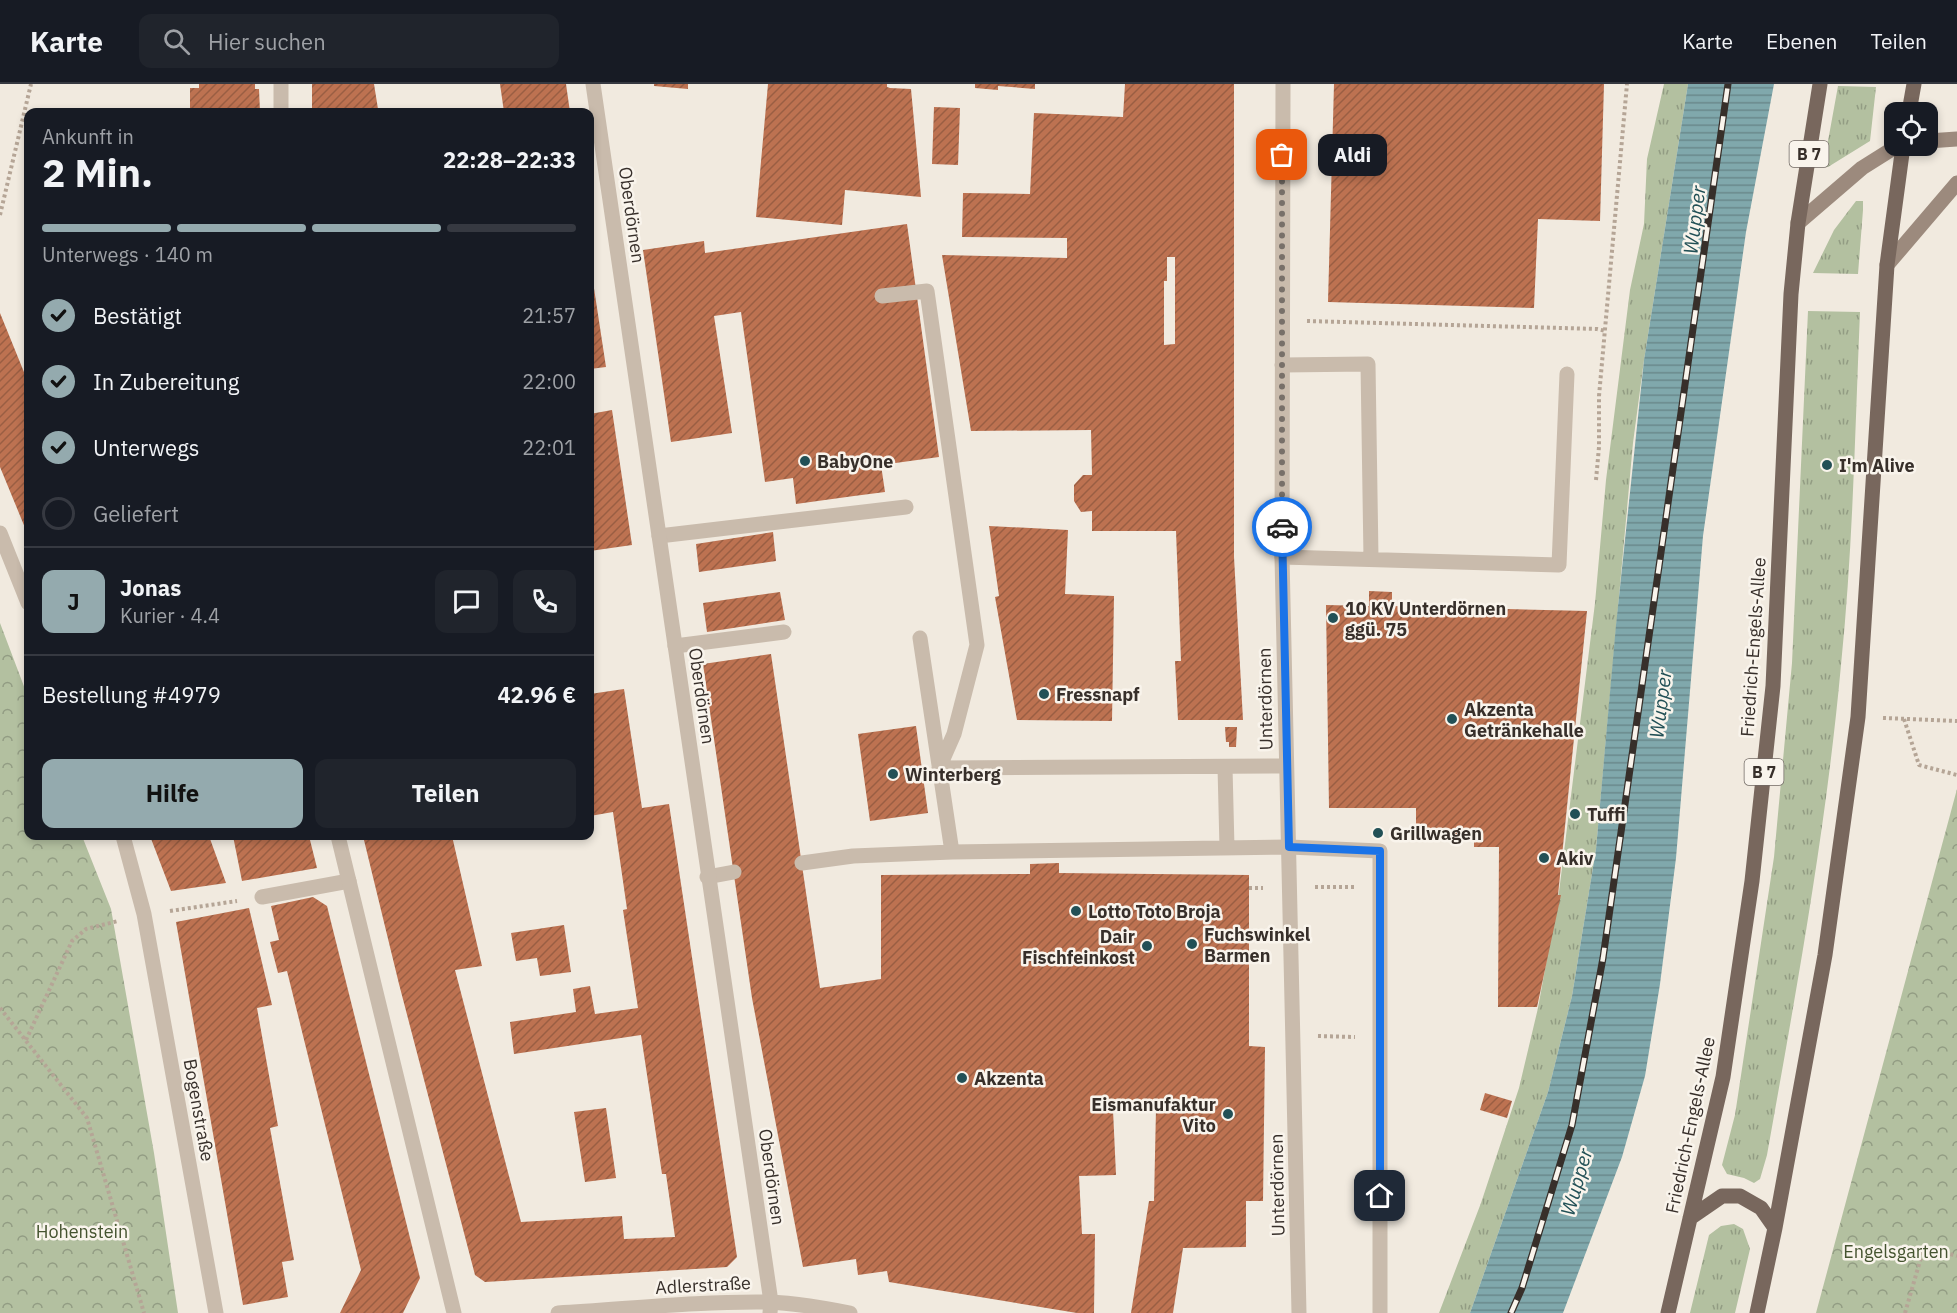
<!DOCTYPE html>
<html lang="de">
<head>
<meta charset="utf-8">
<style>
	:root { --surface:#171b24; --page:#20242c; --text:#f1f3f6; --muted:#9ea1a6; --line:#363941; --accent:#94aaae }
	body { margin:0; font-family:"IBM Plex Sans",sans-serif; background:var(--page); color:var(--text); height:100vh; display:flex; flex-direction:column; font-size:22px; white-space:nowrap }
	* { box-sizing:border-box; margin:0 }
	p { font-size:20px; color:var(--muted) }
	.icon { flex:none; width:33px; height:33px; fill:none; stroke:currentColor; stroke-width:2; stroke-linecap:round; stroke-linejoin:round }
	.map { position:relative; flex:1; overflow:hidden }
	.drawer { position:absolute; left:24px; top:24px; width:570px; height:732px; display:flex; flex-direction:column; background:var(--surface); border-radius:12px; box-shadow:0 3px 9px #0003 }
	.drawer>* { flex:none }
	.fabs { position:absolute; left:1884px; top:18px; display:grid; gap:12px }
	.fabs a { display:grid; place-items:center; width:54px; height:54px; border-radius:12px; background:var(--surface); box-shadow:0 3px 9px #0003; font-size:30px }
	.pin { position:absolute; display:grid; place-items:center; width:51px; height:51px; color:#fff; margin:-26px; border-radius:12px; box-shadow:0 3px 9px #0006 }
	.courier { position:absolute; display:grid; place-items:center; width:60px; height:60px; margin:-30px; border:4px solid #1a73e8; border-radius:50%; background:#fff; color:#222; box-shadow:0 2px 8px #0007 }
	.bubble { position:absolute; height:42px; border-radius:12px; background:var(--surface); box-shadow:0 3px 9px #0003; font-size:20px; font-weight:700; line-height:42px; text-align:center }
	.summary em { font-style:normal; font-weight:700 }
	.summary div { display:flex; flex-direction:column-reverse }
	.summary { display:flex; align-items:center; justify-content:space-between; height:102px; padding:0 18px }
	h1 { font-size:39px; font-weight:700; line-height:45px }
	.bar { display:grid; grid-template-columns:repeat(4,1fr); gap:9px 6px; align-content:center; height:72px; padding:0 18px }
	.bar i { height:8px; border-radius:4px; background:var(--line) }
	.bar .selected { background:var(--accent) }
	.bar p { grid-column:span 4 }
	.line { display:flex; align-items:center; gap:15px; padding:0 18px; border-top:2px solid var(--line) }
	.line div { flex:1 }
	.round { display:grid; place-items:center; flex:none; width:63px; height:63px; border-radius:12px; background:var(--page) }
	ol { padding:0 18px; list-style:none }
	li { display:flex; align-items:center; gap:18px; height:66px }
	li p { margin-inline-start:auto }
	li .icon { padding:6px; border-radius:50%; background:var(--accent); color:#111; stroke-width:4 }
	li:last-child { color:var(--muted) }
	li i { width:33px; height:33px; border:3px solid var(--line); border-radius:50% }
	.button { display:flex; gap:12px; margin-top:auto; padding:12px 18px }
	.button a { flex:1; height:69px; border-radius:12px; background:var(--accent); color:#111; font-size:24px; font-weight:700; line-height:69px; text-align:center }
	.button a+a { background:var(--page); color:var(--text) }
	header { display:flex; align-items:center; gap:36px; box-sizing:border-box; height:84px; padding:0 30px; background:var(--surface); border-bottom:2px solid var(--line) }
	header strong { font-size:28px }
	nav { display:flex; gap:33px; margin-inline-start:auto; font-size:21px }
	.search { width:420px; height:54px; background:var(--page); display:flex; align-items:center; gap:15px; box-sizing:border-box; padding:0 21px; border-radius:12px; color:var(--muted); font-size:22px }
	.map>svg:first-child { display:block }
	.grass { fill:url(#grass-tufts) }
	.park { fill:url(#park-crowns) }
	.water { fill:url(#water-rules) }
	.building { fill:url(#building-hatch); fill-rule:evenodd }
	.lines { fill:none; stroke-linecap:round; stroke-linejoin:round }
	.path { stroke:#b5a596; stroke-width:4; stroke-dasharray:3 3; stroke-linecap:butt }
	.service { stroke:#c9bbac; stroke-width:15 }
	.minor { stroke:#c9bbac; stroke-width:15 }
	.tertiary { stroke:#c9bbac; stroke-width:15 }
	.secondary { stroke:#9c8a7d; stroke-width:15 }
	.primary { stroke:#78675d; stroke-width:15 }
	.rail-casing { stroke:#372f2a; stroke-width:7 }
	.rail { stroke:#f9f4ec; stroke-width:4.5; stroke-dasharray:14; stroke-linecap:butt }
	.done { stroke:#787069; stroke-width:6; stroke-dasharray:0 10.8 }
	.route { stroke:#1a73e8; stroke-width:8 }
	.poi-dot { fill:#225056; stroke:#f9f4ec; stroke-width:2 }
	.labels { text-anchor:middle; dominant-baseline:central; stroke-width:5; stroke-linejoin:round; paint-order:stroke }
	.shield { fill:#f9f4ec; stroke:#716a64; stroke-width:1.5 }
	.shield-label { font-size:16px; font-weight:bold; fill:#372f2a }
	.street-label { font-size:18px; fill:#372f2a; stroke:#f9f4ec }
	.poi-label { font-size:18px; font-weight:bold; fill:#372f2a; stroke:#f9f4ec; text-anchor:start }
	.park-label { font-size:18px; fill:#455430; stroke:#f9f4ec }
	.water-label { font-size:20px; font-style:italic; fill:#225056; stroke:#f9f4ec }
</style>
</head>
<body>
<header>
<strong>Karte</strong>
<div class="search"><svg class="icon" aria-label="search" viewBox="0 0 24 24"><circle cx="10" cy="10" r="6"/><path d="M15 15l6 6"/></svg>Hier suchen</div>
<nav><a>Karte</a><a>Ebenen</a><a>Teilen</a></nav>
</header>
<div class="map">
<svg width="1957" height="1229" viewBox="0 0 1957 1229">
	<defs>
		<pattern id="grass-tufts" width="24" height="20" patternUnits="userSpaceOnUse" patternTransform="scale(1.5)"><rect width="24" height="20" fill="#b3c0a0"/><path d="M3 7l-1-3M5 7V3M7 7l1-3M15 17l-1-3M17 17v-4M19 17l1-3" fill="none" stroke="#929c83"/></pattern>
		<pattern id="park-crowns" width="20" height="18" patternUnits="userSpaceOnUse" patternTransform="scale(1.5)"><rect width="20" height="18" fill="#b3c0a0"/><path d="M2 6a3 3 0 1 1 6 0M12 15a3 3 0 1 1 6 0" fill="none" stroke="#929c83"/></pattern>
		<pattern id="water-rules" width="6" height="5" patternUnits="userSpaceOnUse" patternTransform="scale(1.5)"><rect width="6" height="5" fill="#80a8ac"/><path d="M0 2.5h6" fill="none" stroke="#6a898c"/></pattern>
		<pattern id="building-hatch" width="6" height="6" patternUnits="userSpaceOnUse" patternTransform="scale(1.5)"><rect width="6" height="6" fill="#bd7251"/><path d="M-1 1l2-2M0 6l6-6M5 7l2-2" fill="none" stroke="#9a5e43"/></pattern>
	</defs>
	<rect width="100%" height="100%" fill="#f1eadf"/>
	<path class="grass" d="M 1664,0 L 1688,0 L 1644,276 L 1633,359 L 1596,765 L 1572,912 L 1548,1008 L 1470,1229 L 1439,1229 L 1481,1119 L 1519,1004 L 1538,924 L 1559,808 L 1595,519 L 1606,396 L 1630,206 L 1644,140 L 1647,75 Z
		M 1838,2 L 1876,3 L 1870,57 L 1828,83 L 1825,83 L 1824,79 Z
		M 1856,117 L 1863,117 L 1863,126 L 1858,190 L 1813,189 L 1834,146 Z
		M 1808,227 L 1860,228 C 1855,346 1853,464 1841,581 C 1826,746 1796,908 1767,1071 L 1760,1095 L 1754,1099 L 1744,1094 L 1727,1090 L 1722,1081 L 1735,1031 L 1774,773 L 1792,579 Z
		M 1734,1140 L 1743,1145 L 1750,1165 L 1735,1229 L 1690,1229 L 1709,1151 L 1721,1142 Z"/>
	<path class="park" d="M 0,539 L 28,613 L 28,752 L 82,752 L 111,825 L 154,1069 L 178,1229 L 0,1229 Z
		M 1957,705 L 1957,1229 L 1816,1229 Z"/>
	<path class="water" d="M 1688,0 L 1774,0 L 1746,148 L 1703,452 L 1676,774 L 1660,900 L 1645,992 L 1622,1073 L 1563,1229 L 1470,1229 L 1548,1008 L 1572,912 L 1596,765 L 1616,541 L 1644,276 Z"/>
	<path class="building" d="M 199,0 L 255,0 L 255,5 L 259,5 L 260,28 L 190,28 L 190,4 L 199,4 Z
		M 312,0 L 374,0 L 378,25 L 385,24 L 386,28 L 312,28 Z
		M 500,0 L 566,0 L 570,28 L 504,28 Z
		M 654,0 L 688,0 L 688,5 L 654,2 Z
		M 768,0 L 887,0 L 887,3 L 890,4 L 911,5 L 921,113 L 845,106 L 842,141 L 756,133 Z
		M 975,0 L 1035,0 L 1035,5 L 998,2 L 998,6 L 975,4 Z
		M 1125,0 L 1234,0 L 1234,473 L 1243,636 L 1178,636 L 1175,577 L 1181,577 L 1176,447 L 1092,447 L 1092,427 L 1081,428 L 1074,417 L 1074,401 L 1083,391 L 1092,391 L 1091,346 L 971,347 L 942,171 L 1067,174 L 1067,154 L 962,153 L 963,109 L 1030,110 L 1034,29 L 1123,33 ZM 1167,173 L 1175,173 L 1175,260 L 1164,261 L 1164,197 L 1167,197 Z
		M 1334,0 L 1604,0 L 1600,137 L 1538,135 L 1534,224 L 1328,218 Z
		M 934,23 L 960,24 L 958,81 L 932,80 Z
		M 907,140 L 939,373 L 881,381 L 885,408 L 854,412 L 796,420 L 793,394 L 765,398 L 741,228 L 714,232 L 732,349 L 671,358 L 643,166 L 704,157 L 705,169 Z
		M 590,178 L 606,283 L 590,285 Z
		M 0,229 L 28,298 L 28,451 L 0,383 Z
		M 612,326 L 632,461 L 590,467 L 590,330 Z
		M 989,442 L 1068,446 L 1065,510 L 1114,512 L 1112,637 L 1017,636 L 995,513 L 999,512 Z
		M 773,448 L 776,477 L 699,488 L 696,460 Z
		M 1369,507 L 1392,508 L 1392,522 L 1587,527 L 1558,811 L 1561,811 L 1537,923 L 1498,923 L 1499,763 L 1474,763 L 1474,752 L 1416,752 L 1416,724 L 1329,724 L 1326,521 L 1369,522 Z
		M 780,508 L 785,536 L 707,548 L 703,519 Z
		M 771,570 L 820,904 L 881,895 L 881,791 L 1030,790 L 1030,780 L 1059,779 L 1059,789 L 1249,791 L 1249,962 L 1265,963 L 1263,1117 L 1246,1117 L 1246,1163 L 1183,1164 L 1173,1229 L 1131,1229 L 1149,1117 L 1154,1117 L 1156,1025 L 1113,1026 L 1116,1091 L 1079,1092 L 1082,1150 L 1095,1150 L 1094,1229 L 1077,1229 L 889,1198 L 887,1187 L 858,1191 L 856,1175 L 803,1183 L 752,914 L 703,580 Z
		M 624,605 L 642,724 L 669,720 L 737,1173 L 727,1183 L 485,1198 L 475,1191 L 399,900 L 363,752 L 415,752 L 415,754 L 424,752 L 452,752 L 482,882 L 455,886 L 521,1138 L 622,1132 L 624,1155 L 675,1153 L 666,1090 L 662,1090 L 641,951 L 514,970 L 510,938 L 576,928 L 573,905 L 590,902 L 595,930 L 638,924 L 623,826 L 627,825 L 613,728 L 590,732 L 590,610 Z
		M 916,642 L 928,729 L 870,737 L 858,650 Z
		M 1225,643 L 1237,643 L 1236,663 L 1229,663 L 1229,658 L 1226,658 Z
		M 150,752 L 209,752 L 226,799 L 171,807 Z
		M 233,752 L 309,752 L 317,784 L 242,797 Z
		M 313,813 L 327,822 L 420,1194 L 403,1229 L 340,1229 L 361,1186 L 287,887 L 278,889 L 270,858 L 279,856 L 271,822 Z
		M 249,824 L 272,921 L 257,924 L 278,1042 L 270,1044 L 294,1176 L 282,1178 L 288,1213 L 243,1221 L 176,838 Z
		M 564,841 L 571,888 L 540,892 L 537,874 L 516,877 L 511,849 Z
		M 1485,1009 L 1512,1017 L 1507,1034 L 1480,1026 Z
		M 606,1024 L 616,1094 L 585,1098 L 574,1028 Z"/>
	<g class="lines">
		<path class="path" d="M 0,131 L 31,0
			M 1307,237 L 1597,245 L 1606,247
			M 1596,396 L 1599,363 L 1599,312 L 1627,0
			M 1883,634 L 1957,637
			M 1904,635 L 1919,681 L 1957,691
			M 1315,803 L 1355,803
			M 1249,804 L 1263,804
			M 170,827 L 237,817
			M 0,924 L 87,1034 L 144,1229
			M 1318,952 L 1355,953
			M 26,956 L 72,857 L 86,845 L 118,837
			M 1905,1229 L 1924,1163 L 1957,1172"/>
		<path class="service" d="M 882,212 L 927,207 L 977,561 L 954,650 L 939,684
			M 1282,281 L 1368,280 L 1371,474
			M 659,452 L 906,423
			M 1282,473 L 1559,481 L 1567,290
			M 920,554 L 952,768
			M 675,562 L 784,548
			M 1225,683 L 1227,764
			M 939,684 L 1286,682
			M 802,779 L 853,772 L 952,768 L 1289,763 L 1380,767 L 1380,1229
			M 707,793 L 734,788
			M 262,813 L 349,797"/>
		<path class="minor" d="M 593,0 L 771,1218 L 770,1229
			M 281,28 L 281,0
			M 0,449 L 28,519
			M 123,752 L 144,830 L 216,1229
			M 338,752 L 454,1229
			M 558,1229 C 628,1225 698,1217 768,1218 C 796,1219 823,1224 850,1229"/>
		<path class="tertiary" d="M 1283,0 L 1282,473 L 1299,1229"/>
		<path class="secondary" d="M 1928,57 L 1957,55
			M 1798,139 L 1862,84 L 1897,62
			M 1887,181 L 1957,99"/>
		<path class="primary" d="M 1909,28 L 1914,0
			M 1690,1134 L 1722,1112 L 1740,1112 L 1761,1124 L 1775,1144
			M 1668,1229 L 1723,993 L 1752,797 L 1773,602 L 1791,210 L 1798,139 L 1820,0
			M 1757,1229 L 1775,1144 L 1825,871 L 1858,633 L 1887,181 L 1903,62"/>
		<defs>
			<path id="rail" d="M 1511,1229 L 1522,1204 L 1572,1041 L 1603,874 L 1728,0"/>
		</defs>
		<use href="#rail" class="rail-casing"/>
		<use href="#rail" class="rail"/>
	</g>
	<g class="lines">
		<path class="done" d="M 1282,443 L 1282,71"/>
		<path class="route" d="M 1282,443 L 1289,763 L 1380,767 L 1380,1112"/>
	</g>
	<g class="poi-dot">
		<circle cx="805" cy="377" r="6"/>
		<circle cx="1827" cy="381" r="6"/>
		<circle cx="1333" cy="534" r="6"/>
		<circle cx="1044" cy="610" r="6"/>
		<circle cx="1452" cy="635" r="6"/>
		<circle cx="893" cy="690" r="6"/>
		<circle cx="1575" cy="730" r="6"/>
		<circle cx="1378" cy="749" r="6"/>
		<circle cx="1544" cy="774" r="6"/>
		<circle cx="1076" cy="827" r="6"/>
		<circle cx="1192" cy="860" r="6"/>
		<circle cx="1147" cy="862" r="6"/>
		<circle cx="962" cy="994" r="6"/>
		<circle cx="1228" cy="1030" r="6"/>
	</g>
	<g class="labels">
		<g class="shield">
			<rect x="1789.5" y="57" width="39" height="26" rx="4.5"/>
			<rect x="1744.5" y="675" width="39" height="26" rx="4.5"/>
		</g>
		<g class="shield-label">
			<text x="1809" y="70">B 7</text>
			<text x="1764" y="688">B 7</text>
		</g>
		<g class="street-label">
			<text transform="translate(632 131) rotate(82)">Oberdörnen</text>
			<text transform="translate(1753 563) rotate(-86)">Friedrich-Engels-Allee</text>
			<text transform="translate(702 612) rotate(82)">Oberdörnen</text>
			<text transform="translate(1265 615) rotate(-91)">Unterdörnen</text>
			<text transform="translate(199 1026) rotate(80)">Bogenstraße</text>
			<text transform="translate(1690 1041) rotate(-78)">Friedrich-Engels-Allee</text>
			<text transform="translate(772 1093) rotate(82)">Oberdörnen</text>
			<text transform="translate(1277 1101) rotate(-91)">Unterdörnen</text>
			<text transform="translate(703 1201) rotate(-3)">Adlerstraße</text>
		</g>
		<g class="poi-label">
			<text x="817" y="377">BabyOne</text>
			<text x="1839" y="381">I'm Alive</text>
			<text x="1345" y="524">10 KV Unterdörnen<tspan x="1345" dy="21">ggü. 75</tspan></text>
			<text x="1056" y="610">Fressnapf</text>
			<text x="1464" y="625">Akzenta<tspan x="1464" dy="21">Getränkehalle</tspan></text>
			<text x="905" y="690">Winterberg</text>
			<text x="1587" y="730">Tuffi</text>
			<text x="1390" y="749">Grillwagen</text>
			<text x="1556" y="774">Akiv</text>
			<text x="1088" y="827">Lotto Toto Broja</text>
			<text x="1204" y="850">Fuchswinkel<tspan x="1204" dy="21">Barmen</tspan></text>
			<text x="1135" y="852" text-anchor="end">Dair<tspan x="1135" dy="21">Fischfeinkost</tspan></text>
			<text x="974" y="994">Akzenta</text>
			<text x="1216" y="1020" text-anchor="end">Eismanufaktur<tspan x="1216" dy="21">Vito</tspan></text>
		</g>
		<g class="park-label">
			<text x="82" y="1147">Hohenstein</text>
			<text x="1896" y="1167">Engelsgarten</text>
		</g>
		<g class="water-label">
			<text transform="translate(1694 136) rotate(-83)">Wupper</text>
			<text transform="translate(1660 620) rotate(-83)">Wupper</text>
			<text transform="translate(1576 1098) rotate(-74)">Wupper</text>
		</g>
	</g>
</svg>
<div class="fabs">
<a><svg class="icon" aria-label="locate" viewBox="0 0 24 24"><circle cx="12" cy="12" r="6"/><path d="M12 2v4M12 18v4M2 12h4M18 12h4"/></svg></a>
</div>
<div class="pin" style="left:1282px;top:71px;background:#ea580c"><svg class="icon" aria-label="bag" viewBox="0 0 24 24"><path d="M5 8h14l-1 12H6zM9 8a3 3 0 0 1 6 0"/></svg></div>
<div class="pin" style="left:1380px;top:1112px;background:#1f2937"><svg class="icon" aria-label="home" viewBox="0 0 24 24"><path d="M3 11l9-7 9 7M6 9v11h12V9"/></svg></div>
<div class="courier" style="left:1282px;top:443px"><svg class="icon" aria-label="car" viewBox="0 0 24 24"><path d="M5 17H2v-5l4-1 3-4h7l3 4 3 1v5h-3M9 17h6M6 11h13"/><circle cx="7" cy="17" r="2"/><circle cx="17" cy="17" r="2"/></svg></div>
<div class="bubble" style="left:1318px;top:50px;width:69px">Aldi</div>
<section class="drawer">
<div class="summary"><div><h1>2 Min.</h1><p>Ankunft in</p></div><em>22:28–22:33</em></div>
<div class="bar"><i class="selected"></i><i class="selected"></i><i class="selected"></i><i></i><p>Unterwegs · 140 m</p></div>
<ol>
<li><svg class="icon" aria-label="check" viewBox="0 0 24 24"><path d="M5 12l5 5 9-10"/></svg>Bestätigt<p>21:57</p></li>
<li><svg class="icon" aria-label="check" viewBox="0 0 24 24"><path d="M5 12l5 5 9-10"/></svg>In Zubereitung<p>22:00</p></li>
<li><svg class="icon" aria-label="check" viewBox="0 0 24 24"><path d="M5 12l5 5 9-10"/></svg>Unterwegs<p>22:01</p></li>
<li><i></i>Geliefert</li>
</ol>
<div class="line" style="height:108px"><b class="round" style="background:var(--accent);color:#111">J</b><div><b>Jonas</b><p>Kurier · 4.4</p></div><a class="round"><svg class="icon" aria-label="chat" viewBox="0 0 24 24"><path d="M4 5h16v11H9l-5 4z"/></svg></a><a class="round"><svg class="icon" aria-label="phone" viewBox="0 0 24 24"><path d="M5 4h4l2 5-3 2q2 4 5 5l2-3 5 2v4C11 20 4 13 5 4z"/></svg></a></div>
<div class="line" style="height:78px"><div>Bestellung #4979</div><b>42.96 €</b></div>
<div class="button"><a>Hilfe</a><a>Teilen</a></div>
</section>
</div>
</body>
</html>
